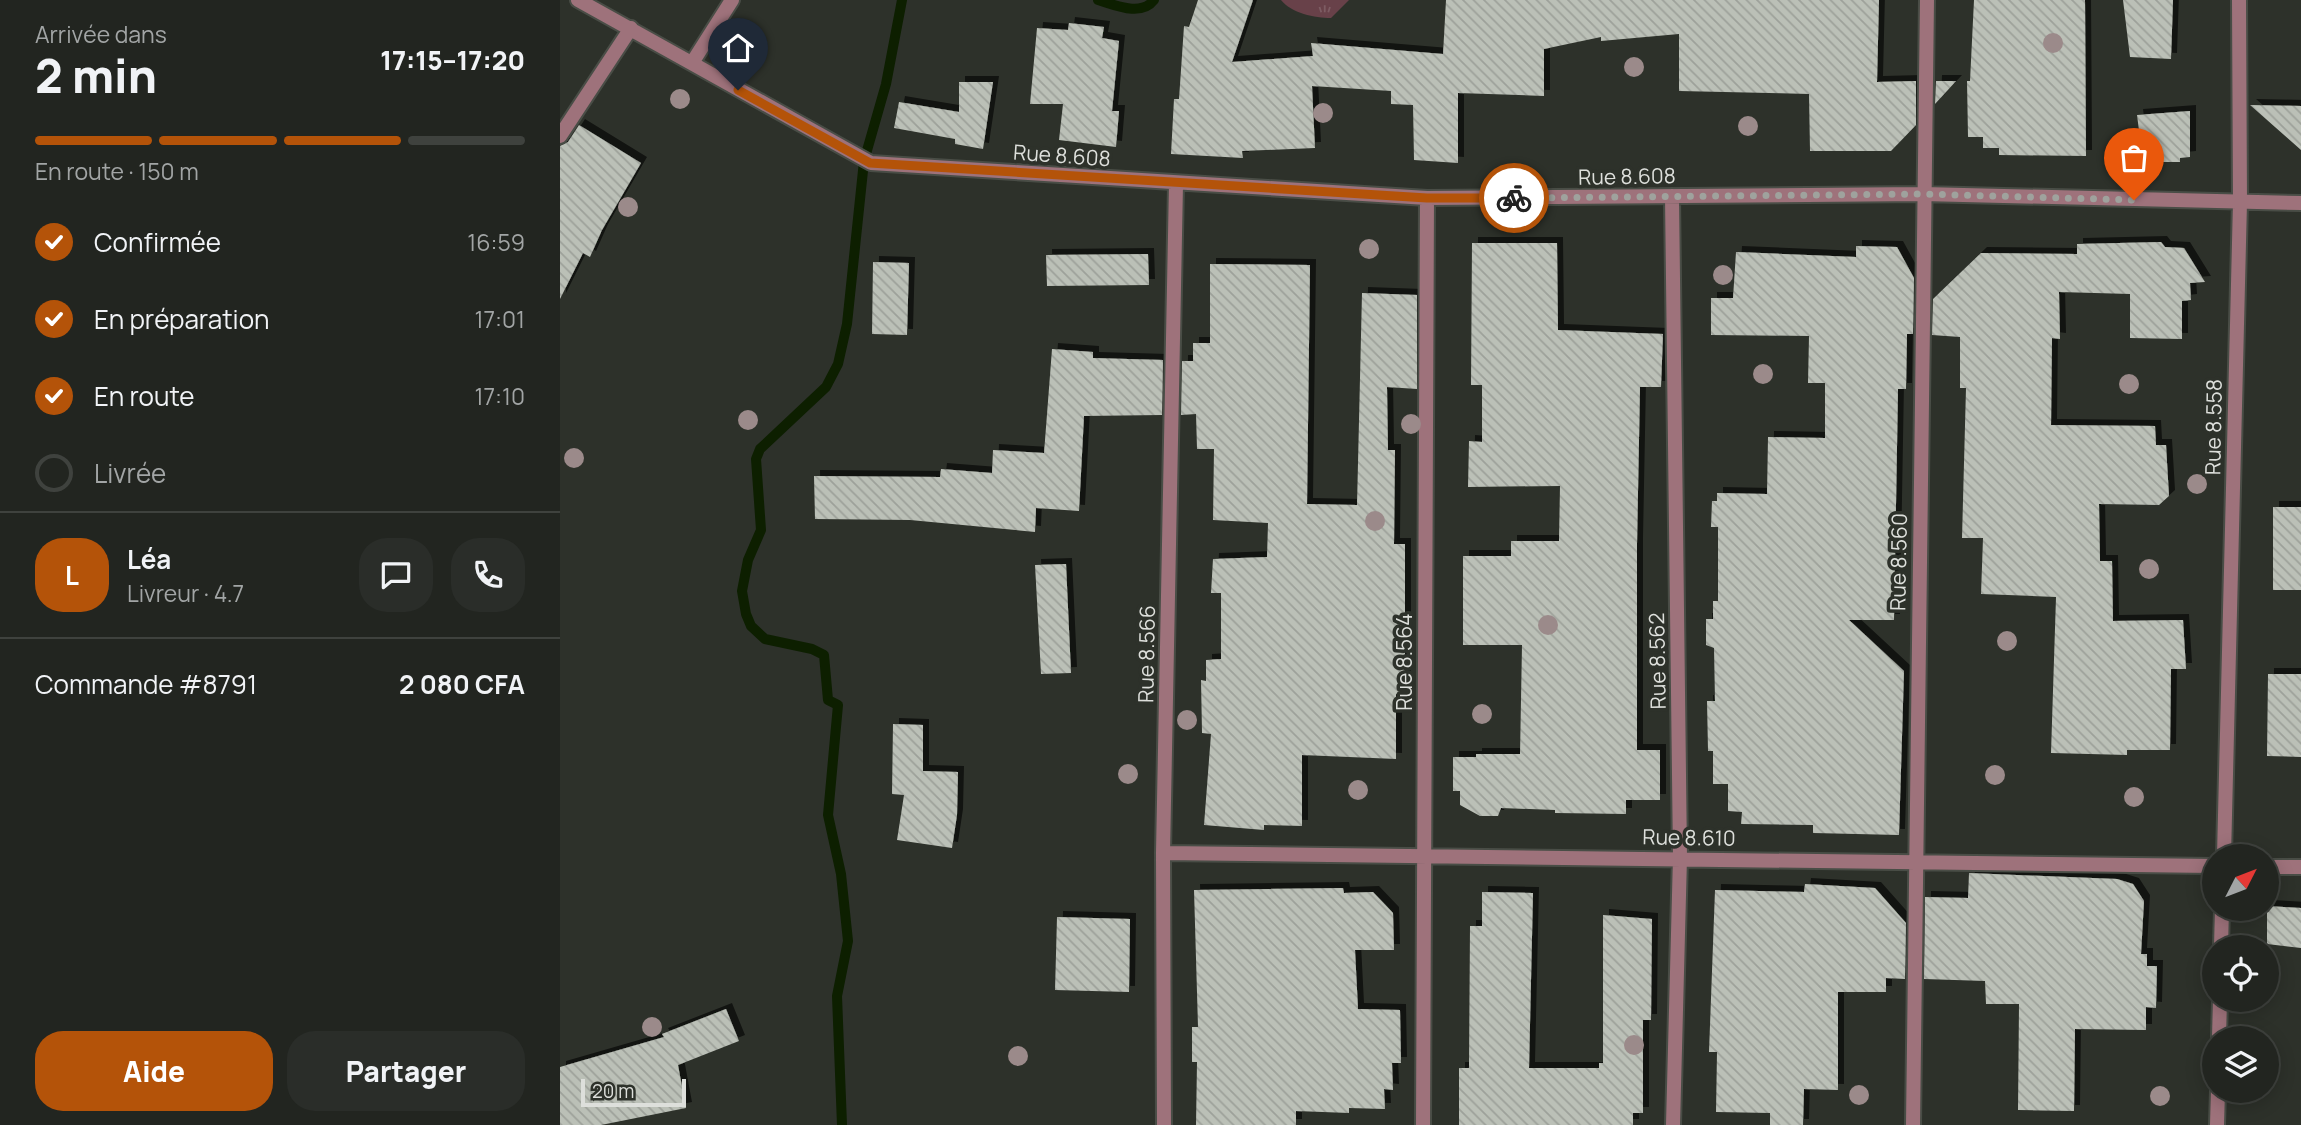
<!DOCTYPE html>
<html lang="fr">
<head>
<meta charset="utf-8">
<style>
	:root { --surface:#222520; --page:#2a2d29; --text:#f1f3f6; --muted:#a2a5a5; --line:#3f423e; --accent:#b45309 }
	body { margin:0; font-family:Manrope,sans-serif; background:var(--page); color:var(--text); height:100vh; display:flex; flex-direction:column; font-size:26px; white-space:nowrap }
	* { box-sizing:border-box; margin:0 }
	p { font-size:23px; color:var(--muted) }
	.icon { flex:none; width:38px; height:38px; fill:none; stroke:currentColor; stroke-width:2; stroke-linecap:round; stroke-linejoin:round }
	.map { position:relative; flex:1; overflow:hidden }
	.side { display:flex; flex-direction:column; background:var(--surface); width:560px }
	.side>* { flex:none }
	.needle { width:46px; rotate:48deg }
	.fabs { position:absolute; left:1642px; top:844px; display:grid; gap:14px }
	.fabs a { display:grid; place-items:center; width:77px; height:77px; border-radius:50%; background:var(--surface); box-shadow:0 4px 18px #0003,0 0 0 2px var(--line); font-size:35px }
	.scale { position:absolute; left:21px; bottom:18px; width:105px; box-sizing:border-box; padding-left:7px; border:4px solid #dddfdb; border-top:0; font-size:19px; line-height:24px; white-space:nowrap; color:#dddfdb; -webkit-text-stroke:5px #2d312a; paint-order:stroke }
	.pin { position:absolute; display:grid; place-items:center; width:60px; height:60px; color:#fff; margin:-72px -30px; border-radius:50% 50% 50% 0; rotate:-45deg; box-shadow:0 0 7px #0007 }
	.pin .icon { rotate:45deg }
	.courier { position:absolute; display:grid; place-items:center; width:70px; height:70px; margin:-35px; border:5px solid #b45309; border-radius:50%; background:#fff; color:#222; box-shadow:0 2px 9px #0007 }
	.overview em { font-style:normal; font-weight:800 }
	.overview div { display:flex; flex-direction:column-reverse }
	.overview { display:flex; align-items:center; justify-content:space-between; height:119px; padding:0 35px }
	h1 { font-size:46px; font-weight:800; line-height:52px }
	.bar { display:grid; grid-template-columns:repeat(4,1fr); gap:10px 7px; align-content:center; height:84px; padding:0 35px }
	.bar i { height:9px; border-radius:5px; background:var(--line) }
	.bar .on { background:var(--accent) }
	.bar p { grid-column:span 4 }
	.line { display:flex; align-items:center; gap:18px; padding:0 35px; border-top:2px solid var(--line) }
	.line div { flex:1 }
	.round { display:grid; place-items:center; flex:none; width:74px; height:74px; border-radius:28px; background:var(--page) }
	ol { padding:0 35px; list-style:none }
	li { display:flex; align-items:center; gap:21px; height:77px }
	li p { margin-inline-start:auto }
	li .icon { padding:7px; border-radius:50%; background:var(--accent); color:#fff; stroke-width:4 }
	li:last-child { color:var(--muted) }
	li i { width:38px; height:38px; border:4px solid var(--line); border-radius:50% }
	.action { display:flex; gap:14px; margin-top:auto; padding:14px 35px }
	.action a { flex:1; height:80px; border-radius:28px; background:var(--accent); color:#fff; font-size:28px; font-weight:800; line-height:80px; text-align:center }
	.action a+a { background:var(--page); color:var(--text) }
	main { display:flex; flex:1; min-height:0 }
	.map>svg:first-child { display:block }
	.grass { fill:url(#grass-tufts) }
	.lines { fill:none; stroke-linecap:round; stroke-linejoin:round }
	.stream { stroke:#0d1f00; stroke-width:10 }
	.building { fill:url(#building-back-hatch); filter:url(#shadow) }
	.street-casing { stroke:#494d46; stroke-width:18 }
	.street { stroke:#9e727b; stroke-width:14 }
	.tree { fill:#9b8a8a }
	.done { stroke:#9fa29d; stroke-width:7; stroke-dasharray:0 12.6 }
	.route { stroke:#b45309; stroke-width:9 }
	.labels { text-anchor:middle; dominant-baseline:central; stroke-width:7; stroke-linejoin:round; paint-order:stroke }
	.street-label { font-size:21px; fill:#dddfdb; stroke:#2d312a }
</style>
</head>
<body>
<main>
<section class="side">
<div class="overview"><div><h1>2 min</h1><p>Arrivée dans</p></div><em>17:15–17:20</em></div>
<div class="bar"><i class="on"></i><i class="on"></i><i class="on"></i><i></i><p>En route · 150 m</p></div>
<ol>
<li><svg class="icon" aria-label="check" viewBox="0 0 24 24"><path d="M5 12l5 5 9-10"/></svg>Confirmée<p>16:59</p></li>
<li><svg class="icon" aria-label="check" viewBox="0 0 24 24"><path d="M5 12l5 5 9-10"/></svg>En préparation<p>17:01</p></li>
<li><svg class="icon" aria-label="check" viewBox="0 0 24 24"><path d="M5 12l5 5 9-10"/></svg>En route<p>17:10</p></li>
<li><i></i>Livrée</li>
</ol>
<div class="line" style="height:126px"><b class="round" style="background:var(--accent);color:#fff">L</b><div><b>Léa</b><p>Livreur · 4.7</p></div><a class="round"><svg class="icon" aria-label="chat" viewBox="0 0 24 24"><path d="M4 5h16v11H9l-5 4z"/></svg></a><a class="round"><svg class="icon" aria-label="phone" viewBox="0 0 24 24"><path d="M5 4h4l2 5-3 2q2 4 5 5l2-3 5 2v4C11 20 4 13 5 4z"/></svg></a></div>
<div class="line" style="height:91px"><div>Commande #8791</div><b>2 080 CFA</b></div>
<div class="action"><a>Aide</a><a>Partager</a></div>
</section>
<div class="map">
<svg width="1741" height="1125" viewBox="0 0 1741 1125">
	<defs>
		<pattern id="grass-tufts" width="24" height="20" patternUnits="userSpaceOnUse" patternTransform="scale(1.75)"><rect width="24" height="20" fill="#684149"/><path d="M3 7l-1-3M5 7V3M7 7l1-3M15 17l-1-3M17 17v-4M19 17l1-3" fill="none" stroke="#7d5c63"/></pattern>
		<pattern id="building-back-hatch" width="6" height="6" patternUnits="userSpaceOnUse" patternTransform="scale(1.75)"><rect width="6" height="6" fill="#bbc0b7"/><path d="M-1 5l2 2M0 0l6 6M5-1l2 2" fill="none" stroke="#9da19a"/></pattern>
		<filter id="shadow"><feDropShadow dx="6" dy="-6" stdDeviation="0" flood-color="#0009"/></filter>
	</defs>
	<rect width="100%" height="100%" fill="#2d312a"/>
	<path class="grass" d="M 721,0 L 789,0 L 771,18 C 755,18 731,13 721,0 Z"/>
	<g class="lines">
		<path class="stream" d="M 538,0 C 555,5 581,17 594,0
			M 282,1125 L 277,996 L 288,941 L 281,874 L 268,815 L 278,705 L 268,700 L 264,655 L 252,649 L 205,639 L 191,626 L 186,614 L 182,591 L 188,560 L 201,530 L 196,459 L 200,449 L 266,387 L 278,364 L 287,324 L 304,161 L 326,84 L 342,0"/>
	</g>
	<path class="building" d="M 638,0 L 693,0 L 672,62 L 753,56 L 751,43 L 883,54 L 886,0 L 1319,0 L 1317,82 L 1356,81 L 1356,125 L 1331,151 L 1250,151 L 1249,94 L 1119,91 L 1119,34 L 1041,41 L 1041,37 L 984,49 L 984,96 L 898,93 L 898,163 L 854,160 L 853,105 L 831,104 L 831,91 L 752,86 L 755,148 L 682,151 L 683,158 L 611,154 L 614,99 L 619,99 L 624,26 L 629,27 Z
		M 1414,0 L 1525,0 L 1526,156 L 1439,155 L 1439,148 L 1423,148 L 1423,137 L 1408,137 L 1407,81 L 1410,81 Z
		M 1563,0 L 1613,0 L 1611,59 L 1570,57 Z
		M 509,23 L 544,27 L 542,38 L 559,41 L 552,111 L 559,111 L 556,147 L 499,140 L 503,104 L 470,104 L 477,28 L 508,30 Z
		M 1376,81 L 1396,81 L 1375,104 Z
		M 399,82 L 433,82 L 423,149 L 395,144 L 395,139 L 334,128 L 339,102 L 399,112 Z
		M 1690,105 L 1741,106 L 1741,150 Z
		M 1630,111 L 1630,157 L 1620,158 L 1620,162 L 1583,162 L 1577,115 Z
		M 19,125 L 81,163 L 42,230 L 30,257 L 23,253 L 0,299 L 0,146 L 8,142 Z
		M 1601,242 L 1605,247 L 1624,248 L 1645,282 L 1630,283 L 1631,300 L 1622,301 L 1622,339 L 1570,338 L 1570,294 L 1499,292 L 1500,339 L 1492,338 L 1491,425 L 1595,426 L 1596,445 L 1606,445 L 1609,496 L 1599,505 L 1539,504 L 1540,561 L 1552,561 L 1553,621 L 1623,620 L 1626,669 L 1611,669 L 1610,750 L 1567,750 L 1567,755 L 1491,753 L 1496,597 L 1421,594 L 1423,538 L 1402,538 L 1406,388 L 1400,388 L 1400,337 L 1372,335 L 1373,299 L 1421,253 L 1517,254 L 1517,244 Z
		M 912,243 L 997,243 L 998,330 L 1103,334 L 1101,387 L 1080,387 L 1077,544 L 1077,750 L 1100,750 L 1100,800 L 1066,800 L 1066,814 L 995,813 L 995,810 L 941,808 L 938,816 L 920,816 L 900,805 L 900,791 L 893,791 L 893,757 L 916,757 L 916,754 L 960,754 L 962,645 L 903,645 L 903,556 L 951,556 L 951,541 L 999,541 L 1000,486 L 908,487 L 909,441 L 922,442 L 922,385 L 911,385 Z
		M 1296,246 L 1337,247 L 1354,278 L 1353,334 L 1347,334 L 1346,389 L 1338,389 L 1334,620 L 1289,620 L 1344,671 L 1339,835 L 1253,833 L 1253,825 L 1181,824 L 1182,812 L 1168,811 L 1168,784 L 1153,784 L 1153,751 L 1148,751 L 1147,701 L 1155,701 L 1154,648 L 1146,645 L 1146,619 L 1153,619 L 1153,601 L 1158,601 L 1158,527 L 1151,527 L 1152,501 L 1157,501 L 1157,493 L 1207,494 L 1208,437 L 1265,438 L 1265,383 L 1248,383 L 1249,336 L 1151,335 L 1151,298 L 1173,298 L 1176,252 L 1296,257 Z
		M 588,254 L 589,285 L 487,286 L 486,255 Z
		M 313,262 L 349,263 L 347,335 L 312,334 Z
		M 650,264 L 750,265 L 747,504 L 797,505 L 802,293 L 857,295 L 857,389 L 827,387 L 828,450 L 835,450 L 834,544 L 845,544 L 845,695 L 836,694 L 836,759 L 742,755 L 742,826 L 704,825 L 704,830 L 644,825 L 651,734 L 642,733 L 641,680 L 646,681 L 646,660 L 661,659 L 661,593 L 651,593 L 653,559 L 707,557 L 708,523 L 653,520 L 654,449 L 637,449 L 636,414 L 621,415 L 622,361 L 633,361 L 633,343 L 650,343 Z
		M 492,349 L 533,352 L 533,358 L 603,360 L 602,415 L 524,416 L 519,511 L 476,508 L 475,532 L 350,520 L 255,519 L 254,476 L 380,477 L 381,469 L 432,473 L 433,450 L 484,453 Z
		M 1713,507 L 1741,507 L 1741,590 L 1713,590 Z
		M 506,564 L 511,673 L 481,674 L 475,565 Z
		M 1708,674 L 1741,674 L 1741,757 L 1707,756 Z
		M 333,724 L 363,725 L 363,771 L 398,772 L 397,815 L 392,848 L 337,840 L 344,795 L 332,794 Z
		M 1409,873 L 1557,879 L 1573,884 L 1584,901 L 1581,954 L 1587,954 L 1587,966 L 1597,966 L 1596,1008 L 1586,1007 L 1586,1030 L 1515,1029 L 1514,1111 L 1458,1110 L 1459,1004 L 1426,1004 L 1425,981 L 1364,979 L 1365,897 L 1408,898 Z
		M 1245,884 L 1315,888 L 1346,923 L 1345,979 L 1326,978 L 1326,992 L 1278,992 L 1278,1090 L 1244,1089 L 1243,1125 L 1210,1125 L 1210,1113 L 1156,1112 L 1157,1052 L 1149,1052 L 1155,890 L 1244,892 Z
		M 783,888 L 784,893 L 813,892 L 833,913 L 834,950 L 795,950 L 798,1009 L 840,1010 L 841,1063 L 832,1063 L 833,1090 L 824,1089 L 825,1109 L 789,1108 L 789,1113 L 736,1111 L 736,1125 L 636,1125 L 637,1062 L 632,1062 L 632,1027 L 638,1027 L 634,890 Z
		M 922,892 L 973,893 L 969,1068 L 1039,1068 L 1039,1063 L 1043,1063 L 1043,915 L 1092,919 L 1091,1020 L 1083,1020 L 1083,1113 L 1073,1113 L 1073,1125 L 899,1125 L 899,1068 L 909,1068 L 910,926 L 922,926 Z
		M 1707,906 L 1741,908 L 1741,948 L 1707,944 Z
		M 497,917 L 570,919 L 569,992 L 495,990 Z
		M 166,1009 L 179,1041 L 118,1065 L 126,1108 L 41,1125 L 0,1125 L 0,1067 L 104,1037 L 102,1034 Z"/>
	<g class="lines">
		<defs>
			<path id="street" d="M 18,0 L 311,163 L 867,198 L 1363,194 L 1741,203
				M 132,63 L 172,0
				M 0,136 L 71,28
				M 1112,196 L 1120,857 L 1113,1125
				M 603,853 L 1654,866
				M 1664,856 L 1680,202 L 1679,0
				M 1706,867 L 1741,867
				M 1661,947 L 1662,908
				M 1659,1038 L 1660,999
				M 604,1125 L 603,853 L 616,184
				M 863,1125 L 867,198
				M 1353,1125 L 1367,0
				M 1657,1125 L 1658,1090"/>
		</defs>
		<use href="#street" class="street-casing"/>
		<use href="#street" class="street"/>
	</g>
	<g class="tree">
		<circle cx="1493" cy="43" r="10"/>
		<circle cx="1074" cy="67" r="10"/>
		<circle cx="120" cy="99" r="10"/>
		<circle cx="763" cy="113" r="10"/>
		<circle cx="1188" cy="126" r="10"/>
		<circle cx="68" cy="207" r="10"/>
		<circle cx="809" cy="249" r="10"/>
		<circle cx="1163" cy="275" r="10"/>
		<circle cx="1203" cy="374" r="10"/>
		<circle cx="1569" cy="384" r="10"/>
		<circle cx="188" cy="420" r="10"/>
		<circle cx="851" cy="424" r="10"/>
		<circle cx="14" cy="458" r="10"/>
		<circle cx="1637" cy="484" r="10"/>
		<circle cx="815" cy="521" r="10"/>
		<circle cx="1589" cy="569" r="10"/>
		<circle cx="988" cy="625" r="10"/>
		<circle cx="1447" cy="641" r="10"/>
		<circle cx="922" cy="714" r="10"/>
		<circle cx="627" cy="720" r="10"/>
		<circle cx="568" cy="774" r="10"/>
		<circle cx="1435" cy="775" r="10"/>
		<circle cx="798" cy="790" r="10"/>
		<circle cx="1574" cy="797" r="10"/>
		<circle cx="92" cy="1027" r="10"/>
		<circle cx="1074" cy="1045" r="10"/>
		<circle cx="458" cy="1056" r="10"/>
		<circle cx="1299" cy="1095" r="10"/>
		<circle cx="1600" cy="1096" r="10"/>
	</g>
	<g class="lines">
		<path class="done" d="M 954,198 L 1363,194 L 1574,200"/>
		<path class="route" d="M 178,90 L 310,163 L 867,198 L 954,198"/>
	</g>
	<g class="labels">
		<g class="street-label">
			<text transform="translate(502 155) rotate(4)">Rue 8.608</text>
			<text transform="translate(1067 176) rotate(-1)">Rue 8.608</text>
			<text transform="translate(1653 427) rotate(-89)">Rue 8.558</text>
			<text transform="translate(1338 562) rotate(-89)">Rue 8.560</text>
			<text transform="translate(586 654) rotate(-89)">Rue 8.566</text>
			<text transform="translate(1097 661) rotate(-91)">Rue 8.562</text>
			<text transform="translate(844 662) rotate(-90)">Rue 8.564</text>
			<text transform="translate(1129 837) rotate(1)">Rue 8.610</text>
		</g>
	</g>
</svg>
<div class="fabs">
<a><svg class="needle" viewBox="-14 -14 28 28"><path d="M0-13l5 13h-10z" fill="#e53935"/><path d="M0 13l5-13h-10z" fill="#a2a5a5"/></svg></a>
<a><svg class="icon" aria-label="locate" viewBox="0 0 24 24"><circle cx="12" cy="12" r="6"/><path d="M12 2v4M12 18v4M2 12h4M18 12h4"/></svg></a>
<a><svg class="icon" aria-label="layers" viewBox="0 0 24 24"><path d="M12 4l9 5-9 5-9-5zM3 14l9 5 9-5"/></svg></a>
</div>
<div class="scale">20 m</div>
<div class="pin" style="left:1574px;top:200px;background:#ea580c"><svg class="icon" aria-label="bag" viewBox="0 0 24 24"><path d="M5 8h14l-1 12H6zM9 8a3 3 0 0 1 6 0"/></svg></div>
<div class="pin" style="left:178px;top:90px;background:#1f2937"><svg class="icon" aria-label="home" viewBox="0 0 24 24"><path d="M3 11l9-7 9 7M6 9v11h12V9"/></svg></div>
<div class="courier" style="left:954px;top:198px"><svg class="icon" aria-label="bike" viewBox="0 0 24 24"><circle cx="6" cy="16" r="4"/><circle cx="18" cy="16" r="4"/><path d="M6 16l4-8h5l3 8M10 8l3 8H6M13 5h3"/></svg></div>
</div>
</main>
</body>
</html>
